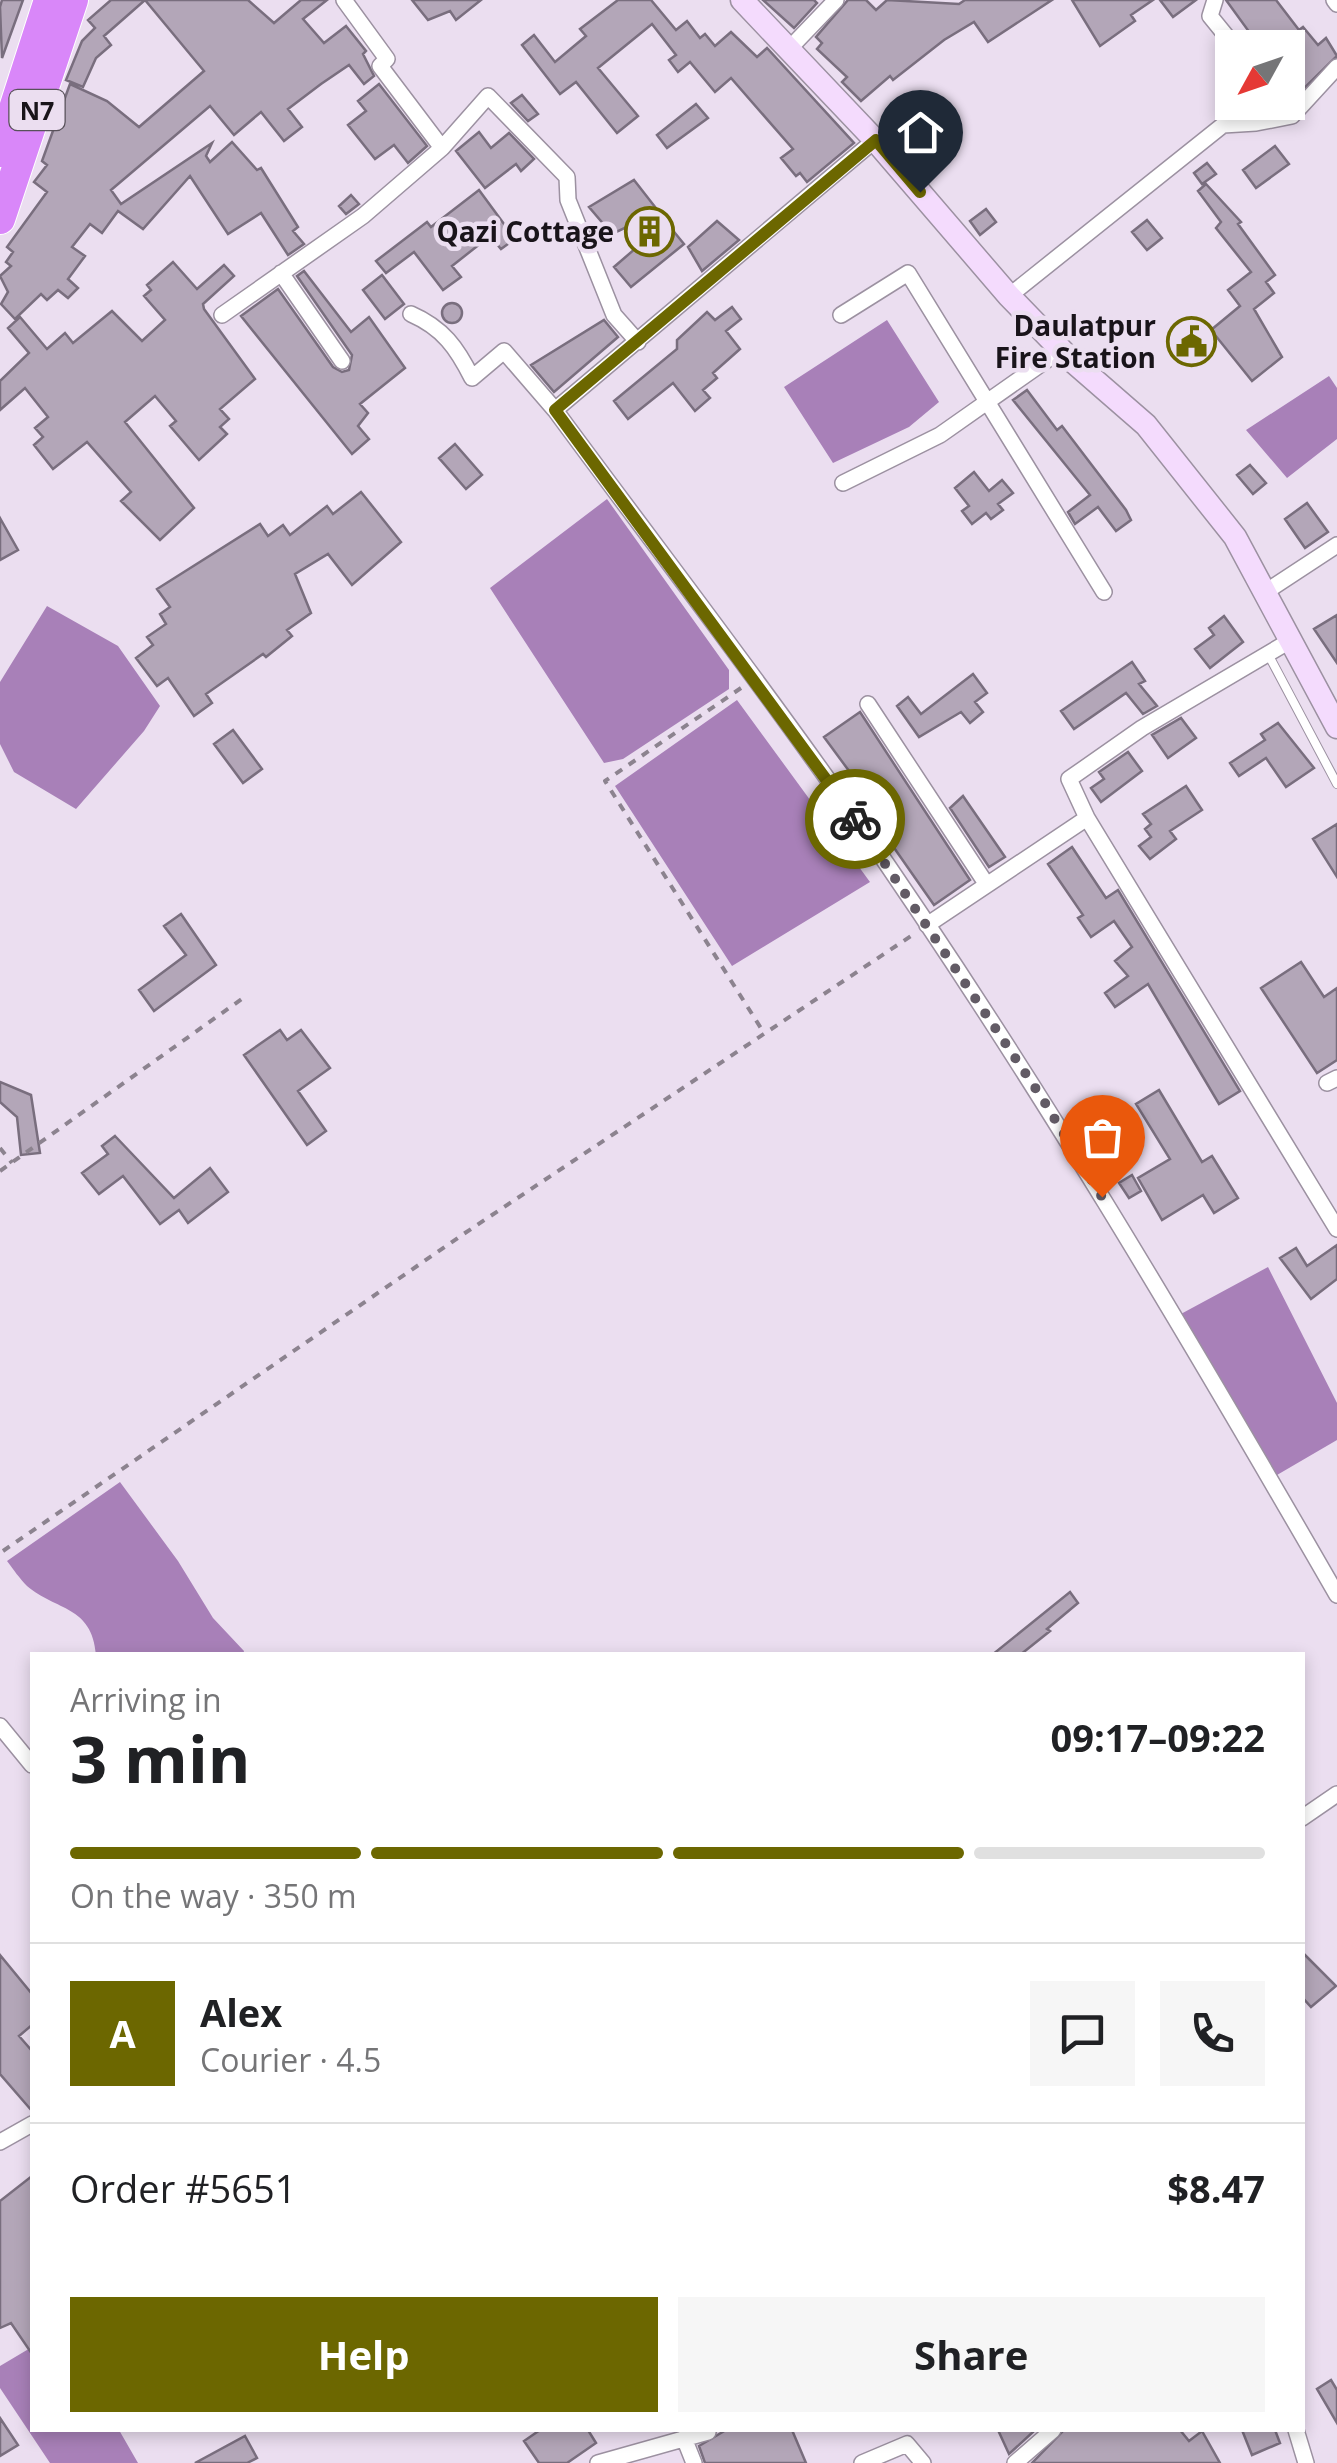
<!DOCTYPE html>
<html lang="en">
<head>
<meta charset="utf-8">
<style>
	:root { --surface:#fff; --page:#f6f6f6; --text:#202124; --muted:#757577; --line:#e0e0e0; --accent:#6c6700 }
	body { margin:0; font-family:"Open Sans",sans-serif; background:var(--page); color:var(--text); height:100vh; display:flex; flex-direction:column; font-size:38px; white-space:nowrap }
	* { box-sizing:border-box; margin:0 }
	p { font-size:32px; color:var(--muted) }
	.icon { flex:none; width:55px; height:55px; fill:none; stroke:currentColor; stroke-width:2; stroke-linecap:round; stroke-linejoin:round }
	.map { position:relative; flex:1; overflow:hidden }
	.sheet { position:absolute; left:30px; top:1652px; width:1275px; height:780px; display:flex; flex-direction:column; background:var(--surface); border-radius:0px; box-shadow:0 5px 15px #0003 }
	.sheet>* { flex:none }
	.needle { width:65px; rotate:230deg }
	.buttons { position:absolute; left:1215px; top:30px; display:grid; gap:20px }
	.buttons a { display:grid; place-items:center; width:90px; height:90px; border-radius:0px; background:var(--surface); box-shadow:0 5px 15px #0003; font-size:50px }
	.pin { position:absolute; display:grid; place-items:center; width:85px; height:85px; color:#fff; margin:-102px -42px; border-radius:50% 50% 50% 0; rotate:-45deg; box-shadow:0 0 10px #0007 }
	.pin .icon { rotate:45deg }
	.courier { position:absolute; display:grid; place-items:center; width:100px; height:100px; margin:-50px; border:8px solid #6c6700; border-radius:50%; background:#fff; color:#222; box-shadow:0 2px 12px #0007 }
	.headline em { font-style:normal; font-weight:700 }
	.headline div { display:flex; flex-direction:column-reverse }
	.headline { display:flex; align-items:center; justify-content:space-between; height:170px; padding:0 40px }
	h1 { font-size:65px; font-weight:700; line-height:75px }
	.bar { display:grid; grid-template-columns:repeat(4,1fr); gap:15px 10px; align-content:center; height:120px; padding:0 40px }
	.bar i { height:12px; border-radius:8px; background:var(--line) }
	.bar .on { background:var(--accent) }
	.bar p { grid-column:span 4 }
	.line { display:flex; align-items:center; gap:25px; padding:0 40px; border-top:2px solid var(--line) }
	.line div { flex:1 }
	.round { display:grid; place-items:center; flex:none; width:105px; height:105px; border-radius:0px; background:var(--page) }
	.cta { display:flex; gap:20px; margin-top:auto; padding:20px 40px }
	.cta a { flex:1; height:115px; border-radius:0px; background:var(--accent); color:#fff; font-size:40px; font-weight:700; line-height:115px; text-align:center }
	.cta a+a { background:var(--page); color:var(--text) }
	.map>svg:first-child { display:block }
	.water { fill:#a880b8 }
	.building { fill:#b3a6b8; stroke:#796e7e; stroke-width:2.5 }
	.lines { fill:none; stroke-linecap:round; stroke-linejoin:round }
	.lane-casing { stroke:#9c91a1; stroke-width:10 }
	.street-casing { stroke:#9c91a1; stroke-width:18 }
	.secondary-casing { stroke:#9c91a1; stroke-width:25 }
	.highway-casing { stroke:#fff; stroke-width:32 }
	.path { stroke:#8c838f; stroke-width:4; stroke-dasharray:8 8; stroke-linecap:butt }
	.lane { stroke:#fff; stroke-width:8 }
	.street { stroke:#fff; stroke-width:15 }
	.secondary { stroke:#f4dbfd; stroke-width:22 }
	.highway { stroke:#d987f9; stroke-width:30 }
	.done { stroke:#625b65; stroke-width:10; stroke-dasharray:0 18 }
	.route { stroke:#6c6700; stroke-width:12 }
	.labels { text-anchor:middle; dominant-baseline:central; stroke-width:9; stroke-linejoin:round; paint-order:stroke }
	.shield { fill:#ebdef0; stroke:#58515a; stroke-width:2.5 }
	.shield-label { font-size:25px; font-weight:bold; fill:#19141a }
	.poi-label { font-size:28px; font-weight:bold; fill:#19141a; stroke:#ebdef0; text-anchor:end }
</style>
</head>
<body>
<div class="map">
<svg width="1337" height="2463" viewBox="0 0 1337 2463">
	<rect width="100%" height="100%" fill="#ebdef0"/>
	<path class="water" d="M 887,320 L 939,402 L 909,427 L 833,463 L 784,387 Z
		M 1329,376 L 1337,388 L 1337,439 L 1287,478 L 1246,430 Z
		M 607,499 L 729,670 L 729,689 L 623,759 L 604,763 L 490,588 Z
		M 47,606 L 118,646 L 160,706 L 144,731 L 76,809 L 14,772 L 0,744 L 0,682 Z
		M 737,700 L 870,882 L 732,966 L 615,786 Z
		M 1268,1267 L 1337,1403 L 1337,1440 L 1277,1475 L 1179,1315 Z
		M 120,1482 L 178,1561 L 213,1618 L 244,1651 L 243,1655 L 96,1655 C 92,1605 56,1611 27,1586 C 20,1579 13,1569 7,1561 Z
		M 32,2347 L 32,2430 L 119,2430 L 138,2463 L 50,2463 L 0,2388 L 0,2366 Z"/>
	<path class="building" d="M 2,0 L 23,0 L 2,58 L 0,7 Z
		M 111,0 L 248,0 L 274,23 L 301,0 L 327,0 L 303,19 L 324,43 L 346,26 L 366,51 L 363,54 L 374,76 L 364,84 L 349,65 L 321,84 L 288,109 L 302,127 L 284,141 L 261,112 L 234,135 L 210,106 L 111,190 L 121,204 L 212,143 L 206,156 L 210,162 L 232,142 L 257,170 L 261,168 L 298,227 L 293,231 L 304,244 L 288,255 L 261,213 L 228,234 L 190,176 L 143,229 L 118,211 L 102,233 L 90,224 L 72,247 L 85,256 L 68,279 L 78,288 L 68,298 L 58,290 L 47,300 L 41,294 L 15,319 L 1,304 L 8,292 L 0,276 L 11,266 L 6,262 L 13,252 L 7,247 L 47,192 L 34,182 L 47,165 L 42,161 L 70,84 L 107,101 L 139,127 L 204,71 L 145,0 L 104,36 L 111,45 L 96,58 L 83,87 L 66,80 L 82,41 L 95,28 L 88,20 Z
		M 412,0 L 481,0 L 456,20 L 450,11 L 428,20 Z
		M 618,0 L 651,0 L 676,30 L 687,21 L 700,38 L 705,34 L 715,46 L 731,32 L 757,57 L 767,48 L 854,143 L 807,182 L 800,173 L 796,176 L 781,158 L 793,149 L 731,78 L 715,92 L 690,62 L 678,72 L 669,60 L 676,55 L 652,24 L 598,68 L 638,116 L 617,133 L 576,82 L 560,94 L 522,45 L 534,35 L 555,62 L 586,36 L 580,29 Z
		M 763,0 L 814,0 L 817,3 L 794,28 Z
		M 848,0 L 866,0 L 876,10 L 887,0 L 959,4 L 965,0 L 1052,0 L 988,42 L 974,22 L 944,40 L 893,80 L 890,76 L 861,101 L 842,82 L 847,77 L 817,49 L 822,43 L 816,37 Z
		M 1072,0 L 1153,0 L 1131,15 L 1135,21 L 1100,46 Z
		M 1160,0 L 1196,0 L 1173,17 Z
		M 1226,0 L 1276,0 L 1299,30 L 1303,27 L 1318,45 L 1326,38 L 1337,56 L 1288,104 L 1288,48 L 1251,48 L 1244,39 L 1250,33 Z
		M 379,84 L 427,146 L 408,163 L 394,145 L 375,159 L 348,125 L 366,111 L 358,101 Z
		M 522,95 L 538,114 L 528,121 L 511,103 Z
		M 696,104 L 708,118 L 667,148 L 657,135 Z
		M 479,132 L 491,148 L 509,133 L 534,159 L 521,171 L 516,164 L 485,188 L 456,151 Z
		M 1275,146 L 1289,164 L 1256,188 L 1243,170 Z
		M 1207,163 L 1216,174 L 1202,184 L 1194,173 Z
		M 634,180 L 659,212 L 612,234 L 589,207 Z
		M 1206,184 L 1241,222 L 1238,224 L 1275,275 L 1266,282 L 1274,293 L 1254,309 L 1282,357 L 1252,381 L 1211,330 L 1240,306 L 1228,290 L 1251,272 L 1216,228 L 1221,222 L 1198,191 Z
		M 479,190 L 515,239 L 501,249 L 490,236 L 452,266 L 461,277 L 443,290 L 414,252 L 386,273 L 376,261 L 427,222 L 431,227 Z
		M 351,195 L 359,204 L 346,214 L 339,206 Z
		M 986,209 L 996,222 L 980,235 L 970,221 Z
		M 1147,220 L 1162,238 L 1147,250 L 1132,232 Z
		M 717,221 L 739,240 L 702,271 L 688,247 Z
		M 666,222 L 684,244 L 631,287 L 614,267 Z
		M 173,262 L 197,289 L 224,265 L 234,276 L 203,304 L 204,309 L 255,379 L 220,409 L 229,419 L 220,427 L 227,434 L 199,460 L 170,426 L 176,421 L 155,396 L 125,422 L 194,508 L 160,540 L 121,501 L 131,492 L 87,442 L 53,469 L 34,445 L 43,437 L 35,428 L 48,417 L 25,388 L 0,410 L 0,381 L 29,353 L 8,328 L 20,317 L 47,349 L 65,333 L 73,343 L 112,311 L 142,341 L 165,320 L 144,296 L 151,290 L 147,285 Z
		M 304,271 L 351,332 L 369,317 L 405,368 L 360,404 L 368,413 L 358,426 L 369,439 L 352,454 L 241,316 L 278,289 L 333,367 L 342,372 L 349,370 L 352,355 L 297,276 Z
		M 382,275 L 404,304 L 385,319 L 363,290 Z
		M442 313a10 10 0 1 1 20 0a10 10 0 1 1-20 0Z
		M 732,307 L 741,319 L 726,331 L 740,349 L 713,373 L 717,378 L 703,390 L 710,398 L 695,411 L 673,383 L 628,419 L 614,401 L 677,349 L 677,340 L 707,312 L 715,320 Z
		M 604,320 L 618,337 L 554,392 L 531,365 Z
		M 1027,390 L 1057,430 L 1062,426 L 1126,510 L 1131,520 L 1116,531 L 1098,507 L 1075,524 L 1068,512 L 1090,495 L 1013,400 Z
		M 455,444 L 482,475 L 466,489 L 439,458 Z
		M 1250,465 L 1266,483 L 1253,494 L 1237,475 Z
		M 974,472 L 989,491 L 1002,480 L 1013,493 L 998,504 L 1003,510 L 991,519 L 986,513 L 972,524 L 962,511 L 969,506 L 955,488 Z
		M 361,492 L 401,542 L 352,585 L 328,554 L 295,574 L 311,613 L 287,630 L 292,636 L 266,657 L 263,654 L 206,694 L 212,703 L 194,716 L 168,678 L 157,686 L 136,658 L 153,645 L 147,637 L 166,624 L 160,614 L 170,607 L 157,589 L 260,524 L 268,536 L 283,525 L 290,535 L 327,506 L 333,514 Z
		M 1307,503 L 1328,532 L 1305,548 L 1285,519 Z
		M 0,518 L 18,550 L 0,560 Z
		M 1337,615 L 1337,663 L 1314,629 Z
		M 1224,616 L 1243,642 L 1210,668 L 1195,649 L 1214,635 L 1209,628 Z
		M 1132,662 L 1145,681 L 1139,684 L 1157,706 L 1143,714 L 1126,693 L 1074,729 L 1061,711 Z
		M 973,674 L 987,693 L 975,702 L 983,712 L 970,723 L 961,712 L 919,737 L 897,706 L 908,697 L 921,714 Z
		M 860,712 L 970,880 L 934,905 L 846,779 L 852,775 L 824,737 Z
		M 1181,718 L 1196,738 L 1168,758 L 1152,735 Z
		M 1278,723 L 1314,768 L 1286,787 L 1266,758 L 1239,776 L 1230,763 L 1265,740 L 1261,734 Z
		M 233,730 L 262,769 L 243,783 L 214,744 Z
		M 1128,752 L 1142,771 L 1101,802 L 1091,788 L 1104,779 L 1099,772 Z
		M 1186,786 L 1202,810 L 1170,831 L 1176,839 L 1150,859 L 1139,846 L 1151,837 L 1145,829 L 1151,824 L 1143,814 Z
		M 963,796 L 1005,857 L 989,867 L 950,808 Z
		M 1337,824 L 1337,877 L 1313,839 Z
		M 1072,847 L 1106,898 L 1118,890 L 1240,1091 L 1219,1104 L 1148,984 L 1115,1007 L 1105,993 L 1128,976 L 1115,961 L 1132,947 L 1114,921 L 1091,937 L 1078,918 L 1083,915 L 1048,864 Z
		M 181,914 L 216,965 L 154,1011 L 139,990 L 186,955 L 164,926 Z
		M 1301,962 L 1324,997 L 1337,988 L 1337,1060 L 1317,1073 L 1261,988 Z
		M 280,1030 L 287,1040 L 301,1030 L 330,1068 L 298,1091 L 326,1131 L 307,1145 L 244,1055 Z
		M 0,1082 L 31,1095 L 40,1153 L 21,1155 L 17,1117 L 0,1102 Z
		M 1159,1090 L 1202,1162 L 1212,1156 L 1238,1198 L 1214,1213 L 1203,1195 L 1162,1220 L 1138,1178 L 1170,1159 L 1136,1104 Z
		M 115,1136 L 174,1198 L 210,1168 L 228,1192 L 188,1223 L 179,1210 L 160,1224 L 123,1176 L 99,1194 L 82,1173 L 108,1154 L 102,1146 Z
		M 1132,1175 L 1141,1191 L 1129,1198 L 1119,1183 Z
		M 1337,1245 L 1337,1279 L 1311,1299 L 1280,1258 L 1296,1248 L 1307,1266 Z
		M 1070,1592 L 1078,1603 L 1047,1629 L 1050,1631 L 1020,1655 L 992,1655 Z
		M 1302,1952 L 1336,1986 L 1311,2007 L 1302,1997 Z
		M 0,1955 L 32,1994 L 32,2025 L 19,2036 L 32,2051 L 32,2111 L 0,2074 Z
		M 32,2176 L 32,2354 L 11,2323 L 0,2328 L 0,2201 Z
		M 1331,2380 L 1337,2390 L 1337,2423 L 1317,2389 Z
		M 0,2418 L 18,2445 L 0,2456 Z
		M 540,2430 L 588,2430 L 596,2443 L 567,2463 L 539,2463 L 524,2441 Z
		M 726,2430 L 792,2430 L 806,2463 L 705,2463 L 699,2446 Z
		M 998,2430 L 1032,2430 L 1033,2432 L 1009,2454 Z
		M 1064,2430 L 1180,2430 L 1189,2441 L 1202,2431 L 1220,2463 L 1032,2463 Z
		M 1242,2430 L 1275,2430 L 1280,2443 L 1252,2455 Z
		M 245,2436 L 257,2458 L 247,2463 L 195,2463 Z"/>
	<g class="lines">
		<defs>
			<path id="lane" d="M 1268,654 L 1337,784"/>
			<path id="street" d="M 1215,0 L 1210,16 L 1236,48
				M 1334,0 L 1337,4
				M 789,49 L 836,0
				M 1256,123 L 1292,116 L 1337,67
				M 875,140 L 555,410 C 655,546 759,680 855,818 C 1030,1069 1185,1331 1337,1595
				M 442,148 L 488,96 L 567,177 L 568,200 L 614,315 L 638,342
				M 281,273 L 342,361
				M 1009,296 L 1223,125 L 1256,123 L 1261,102
				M 411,314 C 443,328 457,348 472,378 L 504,351 L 555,410
				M 222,315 L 363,216 L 442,148 L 380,66 L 387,59 L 344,0
				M 841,315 L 908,273 L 1104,592
				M 843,483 L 940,435 L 1061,350
				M 1267,591 L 1337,545
				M 868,704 L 987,885
				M 1087,818 L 1069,779 L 1142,728 L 1293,639
				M 927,925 L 1087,818 L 1337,1229
				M 1327,1083 L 1337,1078
				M 0,1726 L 32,1765
				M 1302,1818 L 1337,1794
				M 0,2142 L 32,2124
				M 1296,2430 L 1306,2463
				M 684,2438 L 694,2463
				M 598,2463 L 708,2432
				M 862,2463 L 907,2444 L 923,2463
				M 1015,2463 L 1053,2430"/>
			<path id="secondary" d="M 742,0 L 875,140 L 1009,296 L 1069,358 L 1146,425 L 1235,537 L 1337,727"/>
			<path id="highway" d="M 0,152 L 49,0
				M 0,219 L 73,0"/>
		</defs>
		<use href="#lane" class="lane-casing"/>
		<use href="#street" class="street-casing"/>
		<use href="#secondary" class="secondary-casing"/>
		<use href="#highway" class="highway-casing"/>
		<path class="path" d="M 741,688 L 605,781 L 764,1033
			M 0,1148 L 12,1163
			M 0,1171 L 246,996
			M 3,1551 L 465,1233 L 914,934"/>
		<use href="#lane" class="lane"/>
		<use href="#street" class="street"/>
		<use href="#secondary" class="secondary"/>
		<use href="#highway" class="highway"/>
	</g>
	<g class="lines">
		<path class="done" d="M 855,819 L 1042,1098 L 1102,1197"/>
		<path class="route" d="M 855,819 L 555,410 L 876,140 L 920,192"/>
	</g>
	<defs>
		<symbol id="building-ring" viewBox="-11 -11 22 22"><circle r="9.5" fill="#ebdef0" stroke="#6c6700" stroke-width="1.5"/><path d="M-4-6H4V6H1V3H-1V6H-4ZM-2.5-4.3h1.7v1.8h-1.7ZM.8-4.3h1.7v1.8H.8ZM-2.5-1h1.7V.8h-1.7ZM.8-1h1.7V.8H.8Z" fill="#6c6700"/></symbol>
		<symbol id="civic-ring" viewBox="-11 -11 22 22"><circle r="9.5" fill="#ebdef0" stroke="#6c6700" stroke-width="1.5"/><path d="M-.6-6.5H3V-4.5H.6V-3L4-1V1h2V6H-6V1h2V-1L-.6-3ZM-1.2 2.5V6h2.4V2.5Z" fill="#6c6700"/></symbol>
	</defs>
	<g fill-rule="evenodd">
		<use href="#building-ring" x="622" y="204" width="55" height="55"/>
		<use href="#civic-ring" x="1164" y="314" width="55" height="55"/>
	</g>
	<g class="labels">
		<rect class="shield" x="9.5" y="90" width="55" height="40" rx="8"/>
		<g class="shield-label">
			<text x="37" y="110">N7</text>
		</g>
		<g class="poi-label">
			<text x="614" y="231">Qazi Cottage</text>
			<text x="1156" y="325">Daulatpur<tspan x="1156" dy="32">Fire Station</tspan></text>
		</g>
	</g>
</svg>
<div class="buttons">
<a><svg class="needle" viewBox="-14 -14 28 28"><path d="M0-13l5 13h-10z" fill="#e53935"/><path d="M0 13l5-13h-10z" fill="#757577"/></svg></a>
</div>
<div class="pin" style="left:1102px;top:1197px;background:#ea580c"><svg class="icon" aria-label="bag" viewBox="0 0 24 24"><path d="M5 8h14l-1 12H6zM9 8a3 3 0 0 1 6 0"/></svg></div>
<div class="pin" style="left:920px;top:192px;background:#1f2937"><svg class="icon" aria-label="home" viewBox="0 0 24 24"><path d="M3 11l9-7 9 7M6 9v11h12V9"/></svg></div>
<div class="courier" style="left:855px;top:819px"><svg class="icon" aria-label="bike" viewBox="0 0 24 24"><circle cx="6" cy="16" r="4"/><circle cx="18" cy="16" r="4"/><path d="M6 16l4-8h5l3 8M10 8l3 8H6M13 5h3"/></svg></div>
<section class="sheet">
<div class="headline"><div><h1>3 min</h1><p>Arriving in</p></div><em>09:17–09:22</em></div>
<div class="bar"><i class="on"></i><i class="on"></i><i class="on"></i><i></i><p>On the way · 350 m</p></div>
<div class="line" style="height:180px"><b class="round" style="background:var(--accent);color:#fff">A</b><div><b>Alex</b><p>Courier · 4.5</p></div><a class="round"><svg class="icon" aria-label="chat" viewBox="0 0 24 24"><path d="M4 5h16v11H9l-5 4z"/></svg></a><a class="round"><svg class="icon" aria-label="phone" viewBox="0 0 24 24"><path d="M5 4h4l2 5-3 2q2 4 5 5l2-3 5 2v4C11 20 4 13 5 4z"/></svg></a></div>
<div class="line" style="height:130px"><div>Order #5651</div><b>$8.47</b></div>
<div class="cta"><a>Help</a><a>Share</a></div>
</section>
</div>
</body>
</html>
